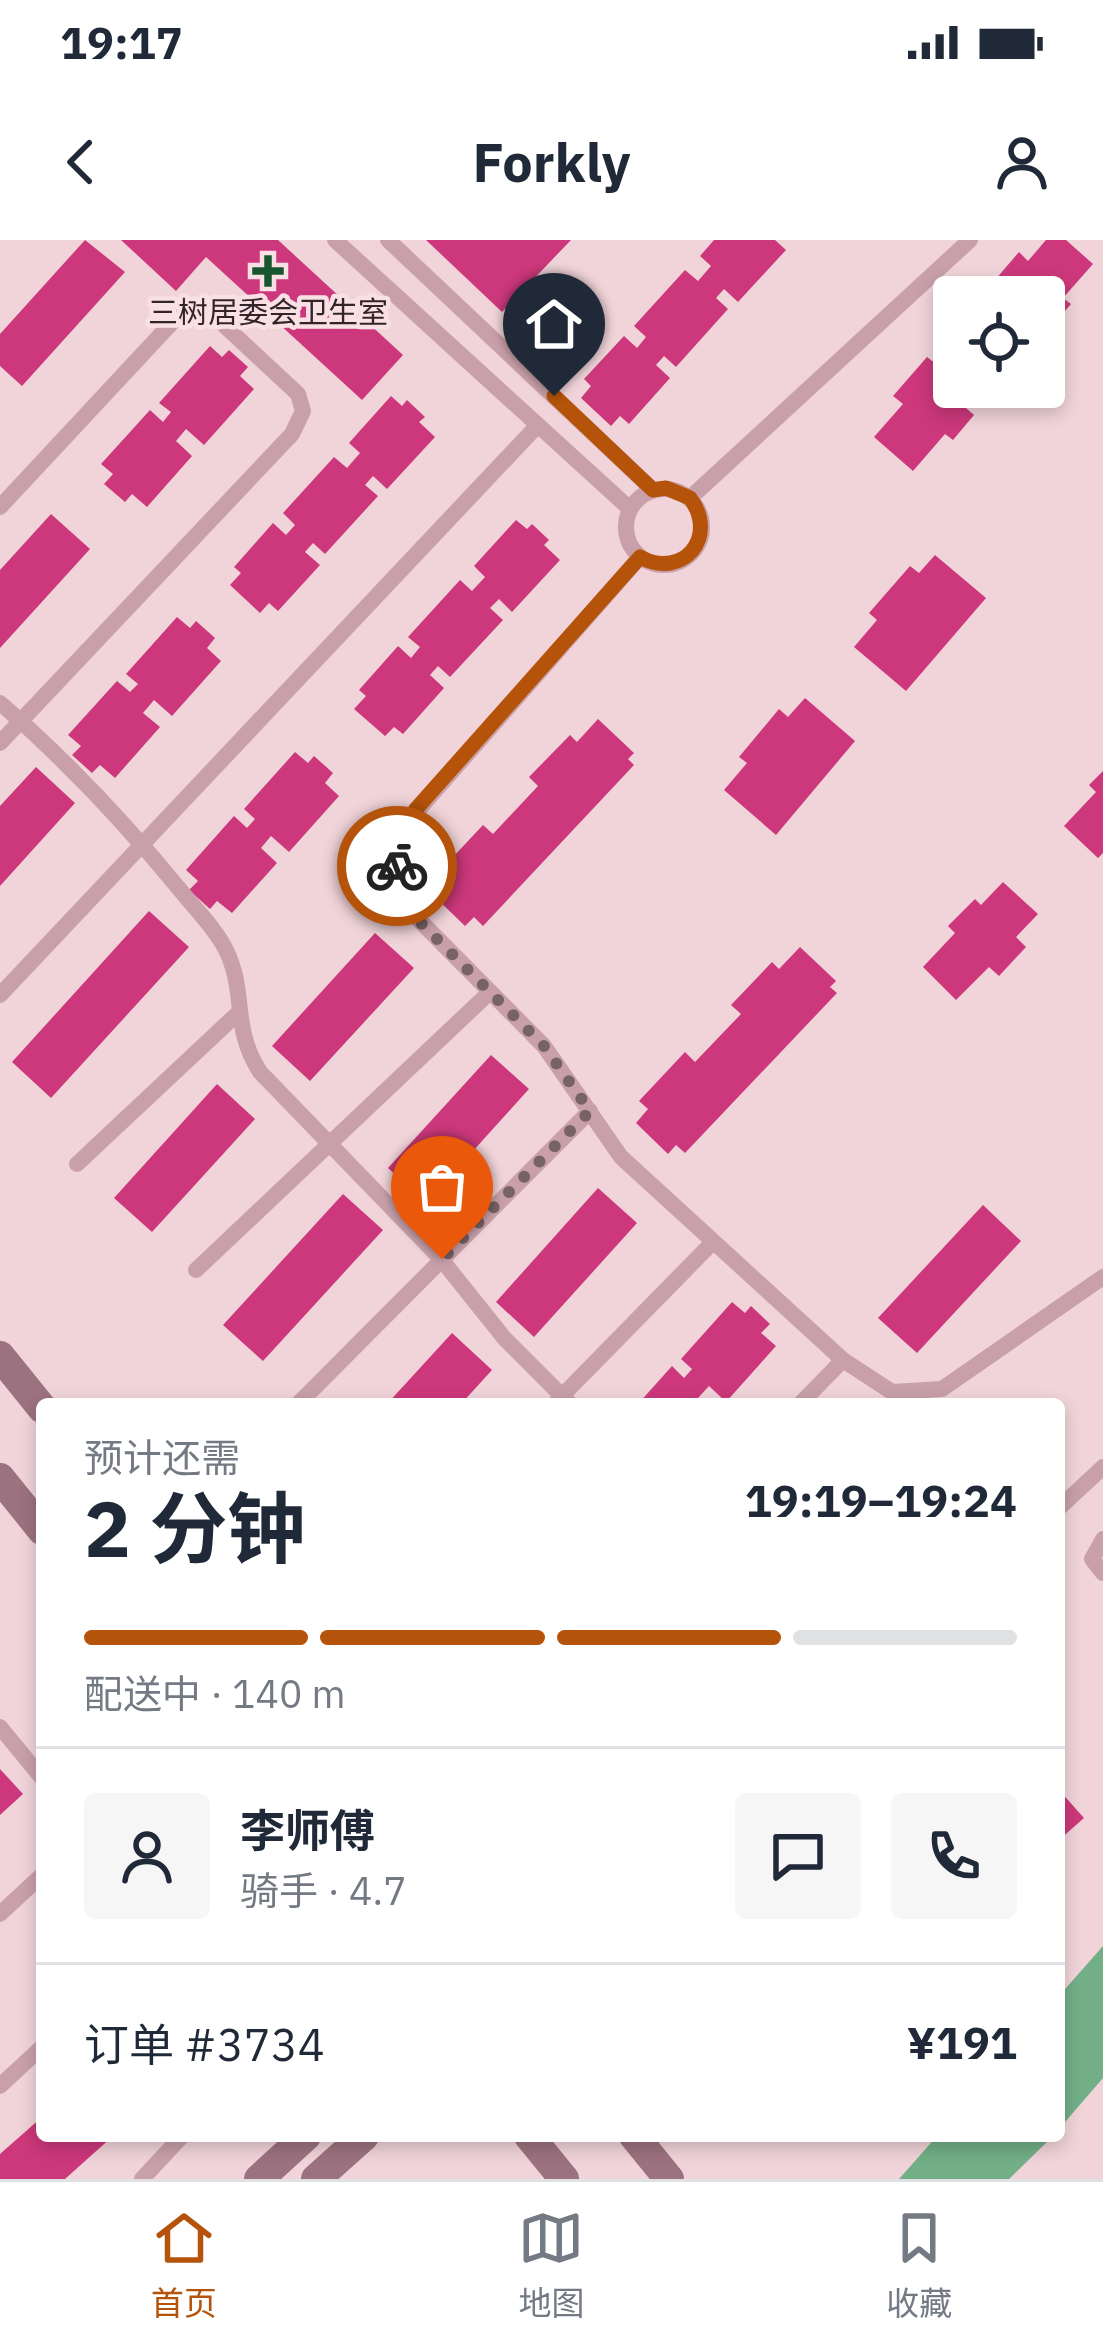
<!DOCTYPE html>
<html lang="zh">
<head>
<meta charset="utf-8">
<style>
	:root { --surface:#fff; --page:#f6f6f7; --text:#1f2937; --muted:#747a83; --line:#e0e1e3; --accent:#b45309 }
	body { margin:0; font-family:"IBM Plex Sans","Noto Sans SC",sans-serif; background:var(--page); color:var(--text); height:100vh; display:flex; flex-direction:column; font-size:45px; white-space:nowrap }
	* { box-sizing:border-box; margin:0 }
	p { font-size:39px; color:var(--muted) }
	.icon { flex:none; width:66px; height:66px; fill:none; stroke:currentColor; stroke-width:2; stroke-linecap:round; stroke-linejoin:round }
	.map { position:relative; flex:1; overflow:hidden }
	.drawer { position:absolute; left:36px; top:1158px; width:1029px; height:744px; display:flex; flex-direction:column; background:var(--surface); border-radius:12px; box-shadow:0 6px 18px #0003 }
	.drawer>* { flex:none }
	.controls { position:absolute; left:933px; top:36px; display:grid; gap:24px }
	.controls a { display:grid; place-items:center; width:132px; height:132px; border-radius:12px; background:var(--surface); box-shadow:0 6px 18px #0003; font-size:60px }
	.pin { position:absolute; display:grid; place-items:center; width:102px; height:102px; color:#fff; margin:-123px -51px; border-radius:50% 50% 50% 0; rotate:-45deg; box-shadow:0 0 12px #0007 }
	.pin .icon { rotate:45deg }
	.courier { position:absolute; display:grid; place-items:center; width:120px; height:120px; margin:-60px; border:9px solid #b45309; border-radius:50%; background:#fff; color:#222; box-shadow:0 3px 15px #0007 }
	.overview em { font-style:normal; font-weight:700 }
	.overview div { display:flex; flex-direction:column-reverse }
	.overview { display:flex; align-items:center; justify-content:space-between; height:204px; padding:0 48px }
	h1 { font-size:78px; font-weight:700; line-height:90px }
	.bar { display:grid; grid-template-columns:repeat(4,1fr); gap:18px 12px; align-content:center; height:144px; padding:0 48px }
	.bar i { height:15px; border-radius:9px; background:var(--line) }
	.bar .selected { background:var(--accent) }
	.bar p { grid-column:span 4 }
	.line { display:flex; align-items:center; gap:30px; padding:0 48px; border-top:3px solid var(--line) }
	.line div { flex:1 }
	.round { display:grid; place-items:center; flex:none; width:126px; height:126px; border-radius:12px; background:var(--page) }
	.status { display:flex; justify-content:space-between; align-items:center; height:84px; padding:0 60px; background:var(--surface); direction:ltr }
	.status svg { height:33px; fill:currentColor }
	header { display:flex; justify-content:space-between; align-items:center; height:156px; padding:0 48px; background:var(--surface); font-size:54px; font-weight:700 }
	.tabs { display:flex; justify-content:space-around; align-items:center; height:168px; border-top:3px solid var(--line); background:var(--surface); font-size:33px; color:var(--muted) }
	.tabs a { display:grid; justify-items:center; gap:6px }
	.tabs .selected { color:var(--accent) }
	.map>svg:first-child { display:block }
	.water { fill:#72af87 }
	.building { fill:#cc387b }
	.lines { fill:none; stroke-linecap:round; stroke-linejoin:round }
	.lane { stroke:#c9a0aa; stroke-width:16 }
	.secondary { stroke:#9d7280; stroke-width:30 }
	.done { stroke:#766267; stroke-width:12; stroke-dasharray:0 21.6 }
	.route { stroke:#b45309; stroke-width:15 }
	.poi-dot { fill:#18562f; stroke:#f9e0e4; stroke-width:4.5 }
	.labels { text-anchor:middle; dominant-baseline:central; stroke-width:9; stroke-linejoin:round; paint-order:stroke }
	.poi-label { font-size:30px; fill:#33242a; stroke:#f9e0e4 }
</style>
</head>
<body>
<div class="status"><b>19:17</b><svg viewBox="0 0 49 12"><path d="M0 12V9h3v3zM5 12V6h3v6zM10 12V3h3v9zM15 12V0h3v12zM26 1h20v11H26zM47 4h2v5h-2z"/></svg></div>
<header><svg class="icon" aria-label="back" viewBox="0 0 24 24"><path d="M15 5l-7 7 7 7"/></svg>Forkly<svg class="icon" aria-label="person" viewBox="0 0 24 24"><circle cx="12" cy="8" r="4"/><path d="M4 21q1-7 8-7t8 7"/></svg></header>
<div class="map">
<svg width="1103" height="1939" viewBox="0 0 1103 1939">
	<rect width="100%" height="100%" fill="#f1d4d9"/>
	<path class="water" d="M 1103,1706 L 1103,1838 L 1059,1889 L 1059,1756 Z
		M 937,1896 L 1053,1896 L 1009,1939 L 899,1939 Z"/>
	<path class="building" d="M 85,0 L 125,32 L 22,146 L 0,126 L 0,94 Z
		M 121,0 L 278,0 L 403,115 L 362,160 L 206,17 L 176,51 Z
		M 426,0 L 571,0 L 502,72 Z
		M 714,0 L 775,0 L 786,10 L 738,62 L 724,49 L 716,58 L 728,69 L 676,127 L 664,116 L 656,125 L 670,138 L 629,184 L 620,176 L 611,186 L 581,158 L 591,146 L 584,139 L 624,96 L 637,108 L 646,97 L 634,86 L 685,30 L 698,41 L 711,26 L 700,16 Z
		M 1046,0 L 1066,0 L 1093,24 L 1063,58 L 1071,64 L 1044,95 L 1044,57 L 994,57 L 989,47 L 1019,12 L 1028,21 Z
		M 954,103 L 954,147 L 985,147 L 966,168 L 974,175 L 953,200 L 945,194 L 913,231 L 874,197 L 903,164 L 893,156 L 927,117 L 936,124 Z
		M 210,106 L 222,117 L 229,110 L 248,127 L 240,136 L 254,149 L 204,205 L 186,189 L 176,201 L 192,216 L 147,267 L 132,254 L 125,262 L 104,244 L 113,234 L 101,224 L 150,170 L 163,182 L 171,172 L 159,163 Z
		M 391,156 L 402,166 L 407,160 L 425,177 L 419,182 L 435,197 L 387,249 L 373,236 L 365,245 L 378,256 L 325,314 L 313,303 L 305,312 L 320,325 L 278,371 L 269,363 L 260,373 L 230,345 L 241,333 L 234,327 L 273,283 L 286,295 L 295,285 L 283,273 L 334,217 L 347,228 L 360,213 L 349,203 Z
		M 51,274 L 90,309 L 0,408 L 0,330 Z
		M 516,280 L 527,289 L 532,284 L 549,300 L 544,305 L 560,320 L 512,372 L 499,359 L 490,368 L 503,380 L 450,437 L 438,426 L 430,435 L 444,448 L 403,494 L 394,487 L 385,496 L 354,469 L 366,456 L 359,450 L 398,406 L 411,418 L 420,407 L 408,397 L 460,340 L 472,351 L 485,337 L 474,326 Z
		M 935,315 L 986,358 L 906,451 L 854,407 L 877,380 L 869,373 L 910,326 L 919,333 Z
		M 177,377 L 190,388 L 196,381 L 215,398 L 207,408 L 221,421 L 172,476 L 154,460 L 143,473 L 160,487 L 115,538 L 100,525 L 92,533 L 72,515 L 81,506 L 68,495 L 117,441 L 130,452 L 138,444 L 126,434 Z
		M 805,458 L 855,501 L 776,595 L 724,550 L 747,523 L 739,517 L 779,469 L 788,477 Z
		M 598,479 L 634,513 L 628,519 L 634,525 L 483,686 L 474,677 L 465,686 L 433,655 L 445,642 L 437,634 L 483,585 L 493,594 L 538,546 L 529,537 L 570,495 L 577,502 Z
		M 295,512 L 308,523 L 314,516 L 333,533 L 325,543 L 339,556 L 289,612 L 271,596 L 261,608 L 277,623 L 232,673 L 217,661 L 210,669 L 189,650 L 198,641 L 186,630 L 234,576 L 247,588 L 255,579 L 244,569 Z
		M 36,527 L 75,563 L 0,646 L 0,566 Z
		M 1103,531 L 1103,613 L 1098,618 L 1064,586 L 1096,552 L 1089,545 Z
		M 1003,642 L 1038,674 L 1016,697 L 1026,707 L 999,736 L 989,727 L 956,760 L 923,727 L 955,693 L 948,686 L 975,659 L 981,665 Z
		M 149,671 L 189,707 L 51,858 L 12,822 Z
		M 375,693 L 414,728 L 310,841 L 272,806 Z
		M 800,707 L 836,741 L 830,747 L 837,753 L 685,913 L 676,905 L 668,914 L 636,883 L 648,869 L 639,861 L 685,812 L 695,822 L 741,774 L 731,765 L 772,722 L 779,729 Z
		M 491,815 L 529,849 L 426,963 L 388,928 Z
		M 217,844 L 255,879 L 152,992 L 114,958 Z
		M 598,948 L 637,983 L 534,1097 L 496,1062 Z
		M 343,954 L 383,990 L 263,1121 L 223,1085 Z
		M 983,965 L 1021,1001 L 917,1113 L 878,1078 Z
		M 732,1062 L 745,1073 L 751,1066 L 770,1084 L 761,1093 L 776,1106 L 726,1162 L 709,1146 L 698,1158 L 705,1164 L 638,1164 L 672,1126 L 684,1138 L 692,1129 L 681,1119 Z
		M 452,1093 L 492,1130 L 461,1164 L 387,1164 Z
		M 0,1529 L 23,1554 L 0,1575 Z
		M 1059,1550 L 1084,1578 L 1059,1600 Z
		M 42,1877 L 42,1896 L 113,1896 L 65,1939 L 0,1939 L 0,1914 Z"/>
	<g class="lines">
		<path class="lane" d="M 335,0 L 630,269
			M 388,0 L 653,250
			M626 287a38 38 0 1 1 76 0a38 38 0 1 1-76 0Z
			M 690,258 L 970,0
			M 0,267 L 179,75 L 196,69 L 212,74 L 298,154 L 303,171 L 292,194 L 0,503
			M 640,317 L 405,585 L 397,643 L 418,679 L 544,806 L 621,917 L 843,1120 L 892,1152 L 942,1149 L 1103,1037
			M 0,463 C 65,519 126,584 181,651 C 196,670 215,688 226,710 C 247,753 231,787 260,832 L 441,1019 L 505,1099 L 570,1164
			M 0,755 L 538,185
			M 77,924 L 236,775
			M 196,1030 L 490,752
			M 557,1161 L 712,1003
			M 298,1164 L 590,871
			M 800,1164 L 843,1120
			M 1059,1268 L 1103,1227
			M 1103,1299 L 1092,1319 L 1103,1333
			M 0,1487 L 42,1538
			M 0,1674 L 42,1635
			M 0,1846 L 42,1807
			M 142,1939 L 182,1896"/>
		<path class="secondary" d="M 0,1116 L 42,1168
			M 0,1238 L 42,1290
			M 529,1896 L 564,1939
			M 634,1896 L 669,1939
			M 259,1939 L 306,1896
			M 316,1939 L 364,1896"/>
	</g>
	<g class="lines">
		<path class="done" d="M 397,626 L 397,643 L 418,680 L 544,806 L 590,871 L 442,1019"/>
		<path class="route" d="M 397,626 L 405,585 L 416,569 L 640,317 C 683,340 719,297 690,258 L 666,248 L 653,250 L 554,156"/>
	</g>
	<path class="poi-dot" d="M262 13h12v12h12v12h-12v12h-12v-12h-12v-12h12z"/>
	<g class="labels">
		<g class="poi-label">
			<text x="268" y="71">三树居委会卫生室</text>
		</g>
	</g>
</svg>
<div class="controls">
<a><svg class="icon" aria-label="locate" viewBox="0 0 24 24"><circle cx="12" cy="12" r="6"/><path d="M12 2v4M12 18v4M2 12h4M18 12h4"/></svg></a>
</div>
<div class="pin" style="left:442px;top:1019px;background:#ea580c"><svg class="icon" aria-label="bag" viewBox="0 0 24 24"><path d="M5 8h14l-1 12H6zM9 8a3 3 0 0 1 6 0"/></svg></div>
<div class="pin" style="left:554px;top:156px;background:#1f2937"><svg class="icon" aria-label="home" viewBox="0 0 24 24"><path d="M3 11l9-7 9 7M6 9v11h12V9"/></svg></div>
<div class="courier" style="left:397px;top:626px"><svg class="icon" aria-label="bike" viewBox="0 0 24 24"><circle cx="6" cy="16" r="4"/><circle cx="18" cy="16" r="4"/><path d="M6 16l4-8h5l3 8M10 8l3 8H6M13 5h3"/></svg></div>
<section class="drawer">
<div class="overview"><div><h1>2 分钟</h1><p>预计还需</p></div><em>19:19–19:24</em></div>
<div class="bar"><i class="selected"></i><i class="selected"></i><i class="selected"></i><i></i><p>配送中 · 140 m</p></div>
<div class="line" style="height:216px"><a class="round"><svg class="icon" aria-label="person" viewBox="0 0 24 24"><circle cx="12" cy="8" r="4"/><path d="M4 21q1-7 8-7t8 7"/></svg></a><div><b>李师傅</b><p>骑手 · 4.7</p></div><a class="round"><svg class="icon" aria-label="chat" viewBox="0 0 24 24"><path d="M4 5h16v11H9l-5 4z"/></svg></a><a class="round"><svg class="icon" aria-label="phone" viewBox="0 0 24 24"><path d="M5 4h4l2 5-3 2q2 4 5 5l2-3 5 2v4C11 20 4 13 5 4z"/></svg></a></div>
<div class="line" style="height:156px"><div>订单 #3734</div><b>¥191</b></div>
</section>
</div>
<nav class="tabs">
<a class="selected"><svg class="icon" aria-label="home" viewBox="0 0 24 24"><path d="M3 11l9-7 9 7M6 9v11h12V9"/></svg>首页</a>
<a><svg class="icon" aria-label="map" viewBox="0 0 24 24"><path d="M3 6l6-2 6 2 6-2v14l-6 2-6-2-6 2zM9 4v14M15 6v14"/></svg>地图</a>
<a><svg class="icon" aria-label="saved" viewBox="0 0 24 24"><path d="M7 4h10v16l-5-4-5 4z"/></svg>收藏</a>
</nav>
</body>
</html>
